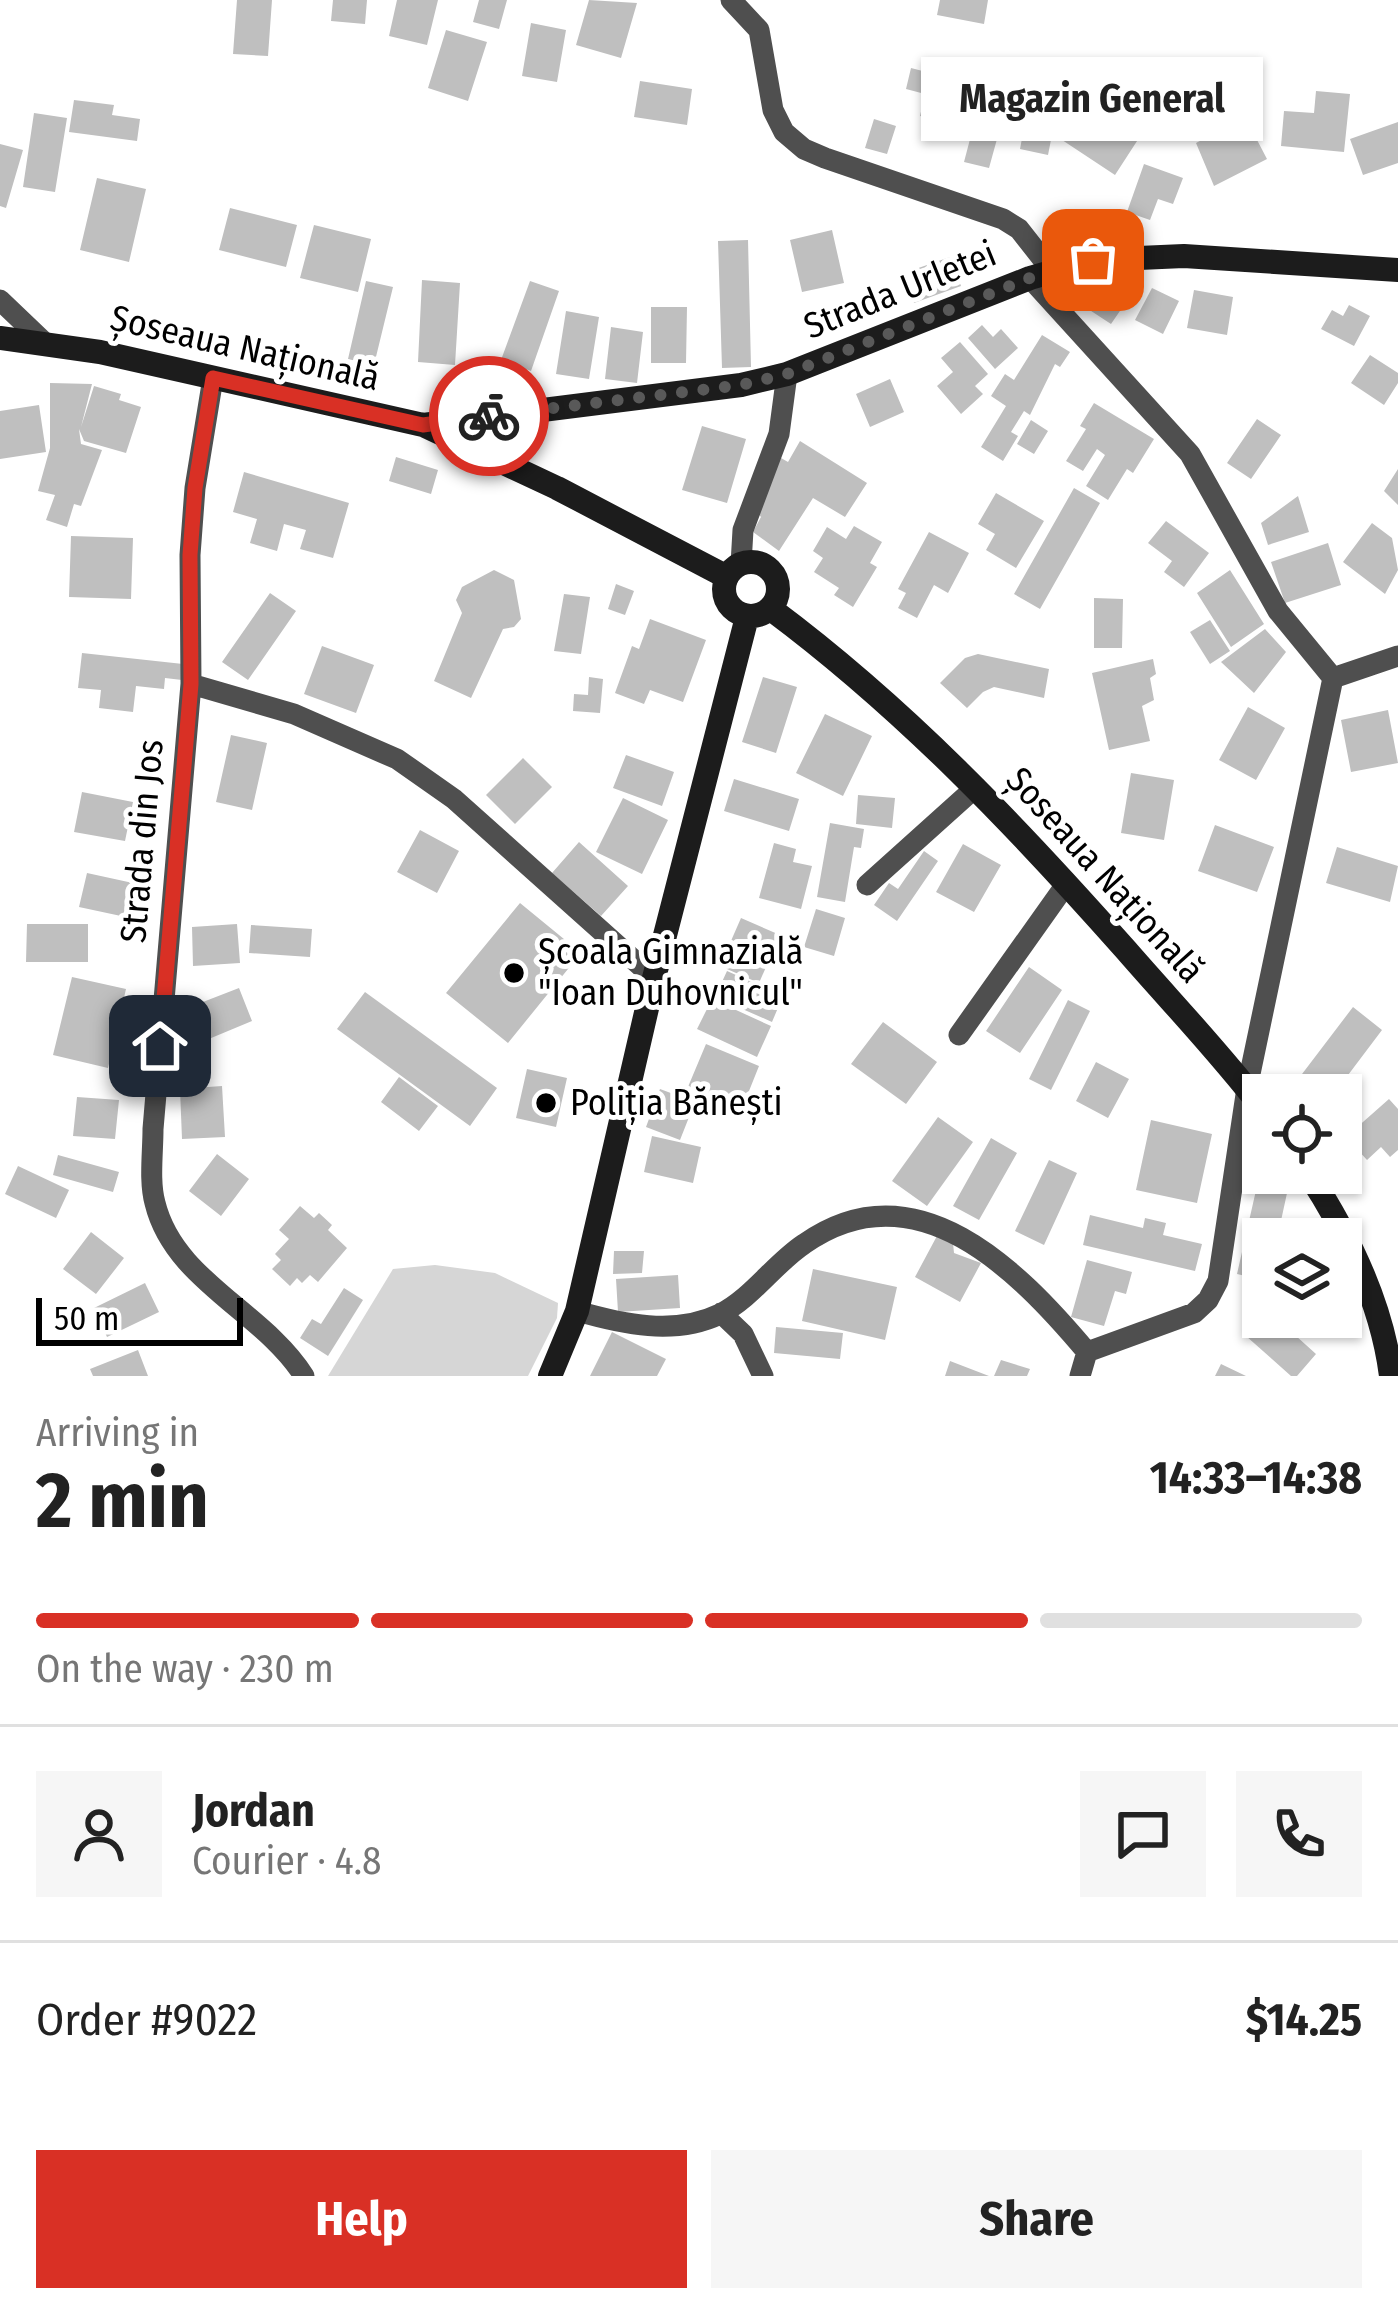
<!DOCTYPE html>
<html lang="en">
<head>
<meta charset="utf-8">
<style>
	:root { --surface:#fff; --page:#f6f6f6; --text:#222; --muted:#767676; --line:#e0e0e0; --accent:#d93025 }
	body { margin:0; font-family:"Fira Sans Condensed",sans-serif; background:var(--page); color:var(--text); height:100vh; display:flex; flex-direction:column; font-size:45px; white-space:nowrap }
	* { box-sizing:border-box; margin:0 }
	p { font-size:39px; color:var(--muted) }
	.icon { flex:none; width:66px; height:66px; fill:none; stroke:currentColor; stroke-width:2; stroke-linecap:round; stroke-linejoin:round }
	.map { position:relative; height:1376px; overflow:hidden }
	.details { display:flex; flex-direction:column; background:var(--surface); flex:1 }
	.details>* { flex:none }
	.fabs { position:absolute; left:1242px; top:1074px; display:grid; gap:24px }
	.fabs a { display:grid; place-items:center; width:120px; height:120px; border-radius:0px; background:var(--surface); box-shadow:0 3px 9px #0004; font-size:60px }
	.scale { position:absolute; left:36px; bottom:30px; width:207px; box-sizing:border-box; padding-left:12px; border:6px solid #000; border-top:0; font-size:33px; line-height:42px; white-space:nowrap; color:#000; -webkit-text-stroke:9px #fff; paint-order:stroke }
	.pin { position:absolute; display:grid; place-items:center; width:102px; height:102px; color:#fff; margin:-51px; border-radius:24px; box-shadow:0 6px 18px #0006 }
	.courier { position:absolute; display:grid; place-items:center; width:120px; height:120px; margin:-60px; border:9px solid #d93025; border-radius:50%; background:#fff; color:#222; box-shadow:0 3px 15px #0007 }
	.bubble { position:absolute; height:84px; border-radius:0px; background:var(--surface); box-shadow:0 3px 9px #0004; font-size:39px; font-weight:700; line-height:84px; text-align:center }
	.headline em { font-style:normal; font-weight:700 }
	.headline div { display:flex; flex-direction:column-reverse }
	.headline { display:flex; align-items:center; justify-content:space-between; height:204px; padding:0 36px }
	h1 { font-size:78px; font-weight:700; line-height:90px }
	.bar { display:grid; grid-template-columns:repeat(4,1fr); gap:18px 12px; align-content:center; height:144px; padding:0 36px }
	.bar i { height:15px; border-radius:9px; background:var(--line) }
	.bar .current { background:var(--accent) }
	.bar p { grid-column:span 4 }
	.line { display:flex; align-items:center; gap:30px; padding:0 36px; border-top:3px solid var(--line) }
	.line div { flex:1 }
	.round { display:grid; place-items:center; flex:none; width:126px; height:126px; border-radius:0px; background:var(--page) }
	.action { display:flex; gap:24px; margin-top:auto; padding:24px 36px }
	.action a { flex:1; height:138px; border-radius:0px; background:var(--accent); color:#fff; font-size:48px; font-weight:700; line-height:138px; text-align:center }
	.action a+a { background:var(--page); color:var(--text) }
	.map>svg:first-child { display:block }
	.green { fill:#d6d6d6 }
	.building { fill:#bfbfbf }
	.lines { fill:none; stroke-linecap:round; stroke-linejoin:round }
	.street { stroke:#4f4f4f; stroke-width:21 }
	.secondary { stroke:#1c1c1c; stroke-width:24 }
	.done { stroke:#595959; stroke-width:12; stroke-dasharray:0 21.6 }
	.route { stroke:#d93025; stroke-width:15 }
	.poi-dot { fill:#000; stroke:#fff; stroke-width:4.5 }
	.labels { text-anchor:middle; dominant-baseline:central; stroke-width:10; stroke-linejoin:round; paint-order:stroke }
	.street-label { font-size:36px; fill:#000; stroke:#fff }
	.poi-label { font-size:36px; fill:#000; stroke:#fff; text-anchor:start }
</style>
</head>
<body>
<div class="map">
<svg width="1398" height="1376" viewBox="0 0 1398 1376">
	<rect width="100%" height="100%" fill="#fff"/>
	<path class="green" d="M 435,1265 L 495,1273 L 558,1303 L 557,1318 L 528,1376 L 328,1376 L 393,1269 Z"/>
	<path class="building" d="M 237,0 L 272,0 L 268,56 L 233,54 Z
		M 333,0 L 367,0 L 365,24 L 331,21 Z
		M 397,0 L 438,0 L 427,45 L 389,36 Z
		M 479,0 L 507,0 L 499,29 L 473,22 Z
		M 589,0 L 637,3 L 621,58 L 576,45 Z
		M 940,0 L 988,0 L 984,24 L 937,15 Z
		M 531,23 L 566,30 L 557,82 L 522,76 Z
		M 446,30 L 487,42 L 468,101 L 428,88 Z
		M 1043,65 L 1065,69 L 1048,155 L 1020,149 L 1026,117 L 1032,118 Z
		M 911,68 L 969,83 L 959,125 L 920,116 L 925,94 L 906,89 Z
		M 640,81 L 692,89 L 687,125 L 634,117 Z
		M 984,86 L 1022,96 L 1015,124 L 1002,121 L 989,168 L 964,162 Z
		M 1316,91 L 1350,94 L 1344,152 L 1281,146 L 1284,111 L 1314,113 Z
		M 1078,98 L 1139,138 L 1115,175 L 1053,134 Z
		M 74,100 L 114,105 L 112,115 L 140,119 L 137,141 L 69,132 Z
		M 34,113 L 67,118 L 55,192 L 23,187 Z
		M 1245,117 L 1267,159 L 1214,186 L 1196,143 Z
		M 874,119 L 896,126 L 887,154 L 865,148 Z
		M 1398,122 L 1398,163 L 1363,175 L 1350,139 Z
		M 0,144 L 23,150 L 6,208 L 0,206 Z
		M 1144,164 L 1183,178 L 1173,204 L 1158,199 L 1150,220 L 1127,212 Z
		M 97,178 L 146,189 L 129,262 L 80,250 Z
		M 230,208 L 297,225 L 286,267 L 219,250 Z
		M 314,225 L 371,239 L 358,292 L 300,278 Z
		M 832,230 L 844,283 L 802,292 L 790,240 Z
		M 748,240 L 751,367 L 722,368 L 718,241 Z
		M 950,257 L 961,286 L 914,303 L 904,273 Z
		M 1104,277 L 1119,287 L 1124,278 L 1137,286 L 1111,324 L 1085,307 Z
		M 422,280 L 460,283 L 455,365 L 418,362 Z
		M 366,281 L 393,287 L 374,365 L 348,359 Z
		M 530,281 L 559,291 L 531,371 L 501,360 Z
		M 1152,288 L 1179,301 L 1163,334 L 1135,320 Z
		M 1194,290 L 1233,297 L 1227,335 L 1187,328 Z
		M 1349,305 L 1370,316 L 1354,346 L 1321,329 L 1332,310 L 1343,316 Z
		M 651,307 L 687,307 L 686,363 L 651,363 Z
		M 566,311 L 599,317 L 589,379 L 556,374 Z
		M 982,325 L 993,337 L 1001,329 L 1018,348 L 995,369 L 968,338 Z
		M 611,327 L 643,332 L 637,383 L 605,379 Z
		M 1042,335 L 1070,352 L 1060,367 L 1055,364 L 1030,415 L 1024,411 L 1011,432 L 1018,436 L 1003,461 L 981,447 L 1006,406 L 991,396 L 1005,374 L 1014,380 Z
		M 960,342 L 988,374 L 975,386 L 983,394 L 961,414 L 937,386 L 953,372 L 941,358 Z
		M 1370,355 L 1398,373 L 1398,383 L 1384,405 L 1351,383 Z
		M 890,379 L 904,412 L 870,427 L 856,394 Z
		M 50,383 L 92,384 L 81,427 L 94,386 L 121,394 L 119,400 L 141,407 L 126,453 L 84,441 L 79,429 L 81,444 L 102,450 L 81,506 L 74,504 L 67,527 L 46,520 L 55,495 L 38,491 L 50,448 Z
		M 1094,403 L 1154,439 L 1133,473 L 1127,469 L 1108,500 L 1086,486 L 1105,455 L 1097,449 L 1083,471 L 1066,461 L 1086,429 L 1080,426 Z
		M 39,405 L 46,452 L 0,459 L 0,411 Z
		M 1257,419 L 1281,435 L 1251,479 L 1227,463 Z
		M 1031,420 L 1048,431 L 1034,454 L 1017,444 Z
		M 702,426 L 746,439 L 727,503 L 682,490 Z
		M 800,441 L 867,483 L 845,517 L 813,498 L 779,551 L 753,532 L 761,517 L 757,512 L 781,458 L 788,462 Z
		M 396,457 L 438,470 L 431,494 L 389,481 Z
		M 1398,469 L 1398,505 L 1384,491 Z
		M 244,472 L 349,503 L 333,558 L 300,549 L 306,530 L 284,524 L 277,551 L 250,543 L 257,519 L 233,512 Z
		M 1074,488 L 1100,503 L 1040,609 L 1014,594 Z
		M 996,493 L 1044,521 L 1016,568 L 986,550 L 995,534 L 978,524 Z
		M 1298,496 L 1309,532 L 1268,545 L 1261,523 Z
		M 1166,521 L 1209,553 L 1184,587 L 1164,572 L 1172,561 L 1148,543 Z
		M 1372,523 L 1392,538 L 1398,570 L 1385,594 L 1343,562 Z
		M 854,526 L 882,542 L 870,563 L 877,567 L 853,607 L 834,595 L 839,588 L 814,572 L 823,558 L 813,551 L 827,527 L 846,539 Z
		M 929,532 L 969,553 L 948,593 L 934,585 L 917,618 L 898,608 L 906,593 L 898,589 Z
		M 71,536 L 133,538 L 131,599 L 69,597 Z
		M 1328,543 L 1341,585 L 1285,603 L 1271,562 Z
		M 494,570 L 514,580 L 521,619 L 514,627 L 503,629 L 471,698 L 434,681 L 462,613 L 456,600 L 462,587 Z
		M 1230,570 L 1264,624 L 1231,647 L 1197,593 Z
		M 616,584 L 634,591 L 625,615 L 608,609 Z
		M 270,593 L 296,611 L 248,680 L 222,662 Z
		M 564,594 L 590,597 L 581,654 L 554,651 Z
		M 1094,598 L 1123,599 L 1122,648 L 1094,648 Z
		M 650,619 L 706,640 L 683,702 L 650,690 L 644,704 L 615,693 L 632,646 L 639,649 Z
		M 1210,620 L 1230,651 L 1210,664 L 1190,632 Z
		M 1265,629 L 1286,652 L 1254,693 L 1221,662 Z
		M 322,646 L 374,665 L 356,713 L 304,694 Z
		M 82,653 L 183,664 L 182,680 L 165,678 L 164,689 L 136,686 L 133,712 L 99,708 L 101,690 L 78,688 Z
		M 978,654 L 1049,669 L 1044,698 L 994,687 L 983,692 L 967,708 L 940,683 L 965,658 Z
		M 1153,659 L 1156,674 L 1150,678 L 1154,700 L 1142,706 L 1150,741 L 1109,750 L 1092,673 Z
		M 589,677 L 603,679 L 600,713 L 573,711 L 574,694 L 588,695 Z
		M 763,677 L 797,687 L 776,753 L 742,742 Z
		M 1248,707 L 1285,728 L 1256,780 L 1219,760 Z
		M 1388,710 L 1398,763 L 1351,772 L 1341,720 Z
		M 825,714 L 872,736 L 843,796 L 796,773 Z
		M 231,735 L 267,743 L 252,810 L 216,802 Z
		M 626,755 L 674,772 L 662,806 L 613,788 Z
		M 523,758 L 552,787 L 515,824 L 486,795 Z
		M 1131,773 L 1174,780 L 1164,840 L 1121,833 Z
		M 734,779 L 799,799 L 789,831 L 724,811 Z
		M 82,792 L 133,802 L 125,841 L 74,832 Z
		M 858,795 L 895,798 L 892,828 L 856,824 Z
		M 623,798 L 668,820 L 642,874 L 596,852 Z
		M 830,823 L 864,829 L 861,848 L 854,847 L 845,902 L 817,897 Z
		M 1215,825 L 1274,847 L 1257,892 L 1198,871 Z
		M 420,830 L 459,851 L 437,893 L 397,872 Z
		M 579,842 L 628,886 L 601,916 L 552,873 Z
		M 774,843 L 796,849 L 793,862 L 812,866 L 801,909 L 759,898 Z
		M 963,844 L 1001,865 L 974,912 L 936,892 Z
		M 1337,847 L 1398,866 L 1390,902 L 1326,883 Z
		M 924,851 L 938,861 L 897,921 L 874,905 L 889,883 L 898,889 Z
		M 87,873 L 142,885 L 135,919 L 79,907 Z
		M 520,903 L 581,953 L 508,1043 L 446,993 Z
		M 816,909 L 845,918 L 834,956 L 804,947 Z
		M 741,918 L 780,935 L 759,983 L 720,966 Z
		M 27,924 L 88,924 L 88,962 L 26,962 Z
		M 237,924 L 240,963 L 193,966 L 192,927 Z
		M 251,925 L 312,929 L 310,957 L 249,953 Z
		M 1029,967 L 1062,990 L 1020,1053 L 986,1031 Z
		M 727,971 L 783,996 L 772,1022 L 715,997 Z
		M 72,977 L 126,989 L 108,1068 L 53,1055 Z
		M 239,988 L 252,1021 L 204,1041 L 190,1007 Z
		M 365,992 L 497,1088 L 470,1126 L 337,1029 Z
		M 712,999 L 771,1026 L 757,1057 L 697,1029 Z
		M 1068,1000 L 1090,1011 L 1051,1090 L 1029,1079 Z
		M 1353,1007 L 1382,1030 L 1333,1095 L 1321,1095 L 1299,1078 Z
		M 883,1022 L 937,1062 L 906,1104 L 851,1064 Z
		M 706,1044 L 759,1066 L 739,1116 L 685,1094 Z
		M 1096,1062 L 1129,1079 L 1108,1118 L 1076,1101 Z
		M 527,1069 L 567,1078 L 556,1127 L 516,1118 Z
		M 399,1077 L 438,1106 L 419,1131 L 381,1102 Z
		M 222,1086 L 225,1137 L 182,1139 L 180,1089 Z
		M 660,1089 L 695,1102 L 680,1140 L 646,1127 Z
		M 77,1097 L 119,1100 L 115,1139 L 73,1136 Z
		M 1389,1099 L 1398,1109 L 1398,1150 L 1390,1157 L 1381,1147 L 1367,1160 L 1346,1137 Z
		M 938,1117 L 973,1142 L 927,1206 L 892,1181 Z
		M 1151,1120 L 1212,1134 L 1197,1203 L 1136,1190 Z
		M 652,1136 L 701,1147 L 693,1183 L 644,1172 Z
		M 991,1138 L 1017,1153 L 979,1220 L 953,1206 Z
		M 217,1154 L 249,1179 L 221,1216 L 189,1191 Z
		M 58,1155 L 119,1172 L 113,1192 L 53,1175 Z
		M 1049,1160 L 1077,1173 L 1044,1245 L 1015,1231 Z
		M 18,1166 L 69,1190 L 56,1218 L 5,1194 Z
		M 1259,1177 L 1289,1184 L 1277,1239 L 1263,1239 L 1263,1280 L 1237,1274 Z
		M 300,1206 L 314,1218 L 319,1213 L 332,1225 L 328,1230 L 347,1248 L 318,1282 L 310,1275 L 302,1283 L 297,1278 L 290,1286 L 272,1269 L 281,1260 L 275,1254 L 289,1239 L 279,1230 Z
		M 1090,1215 L 1143,1228 L 1145,1218 L 1166,1223 L 1163,1235 L 1202,1244 L 1195,1271 L 1083,1245 Z
		M 91,1232 L 124,1258 L 96,1294 L 63,1269 Z
		M 938,1234 L 953,1243 L 954,1253 L 981,1263 L 960,1302 L 915,1277 Z
		M 614,1251 L 644,1251 L 642,1273 L 613,1274 Z
		M 1087,1260 L 1132,1272 L 1126,1294 L 1115,1291 L 1104,1326 L 1071,1317 Z
		M 813,1269 L 897,1287 L 885,1340 L 802,1321 Z
		M 678,1275 L 680,1308 L 618,1312 L 616,1279 Z
		M 145,1283 L 159,1312 L 107,1337 L 94,1308 Z
		M 344,1288 L 363,1300 L 328,1356 L 300,1338 L 312,1319 L 321,1324 Z
		M 1263,1317 L 1275,1317 L 1316,1354 L 1297,1376 L 1291,1376 L 1246,1336 Z
		M 776,1327 L 843,1333 L 840,1359 L 774,1353 Z
		M 612,1332 L 666,1359 L 657,1376 L 590,1376 Z
		M 138,1350 L 148,1376 L 93,1376 L 90,1369 Z
		M 1001,1360 L 1030,1369 L 1027,1376 L 994,1376 Z
		M 950,1361 L 989,1376 L 945,1376 Z
		M 1221,1364 L 1246,1376 L 1215,1376 Z"/>
	<g class="lines">
		<path class="street" d="M 731,0 L 759,30 L 773,110 L 784,132 L 804,149 L 825,158 L 1003,219 L 1019,229 L 1052,271
			M 1030,278 L 1190,454 L 1278,611 L 1333,678
			M 0,300 L 44,342
			M 213,378 L 195,488 L 190,555 L 191,684 L 153,1129 C 153,1153 149,1181 155,1203 C 174,1281 263,1311 304,1376
			M 741,564 L 743,530 L 779,434 L 787,374
			M 1333,678 L 1398,656
			M 191,684 L 294,714 L 397,759 L 454,799 L 654,978
			M 867,885 L 976,787
			M 959,1035 L 1067,883
			M 577,1311 C 622,1324 675,1336 720,1314 C 752,1298 774,1264 804,1244 C 916,1165 1018,1270 1087,1352 L 1080,1376
			M 721,1313 L 743,1334 L 763,1376
			M 1087,1352 L 1194,1313 L 1208,1300 L 1218,1281 L 1247,1088 L 1333,678"/>
		<path class="secondary" d="M 0,338 L 100,352 L 423,425 L 557,488 L 727,577
			M 423,425 L 741,385 L 787,374 L 1030,278 L 1093,260 L 1184,256 L 1398,270
			M724 589a27 27 0 1 1 54 0a27 27 0 1 1-54 0Z
			M 771,609 C 904,708 1016,826 1126,950 C 1172,1003 1221,1054 1263,1109
			M 1308,1173 C 1348,1234 1382,1303 1391,1376
			M 550,1376 L 577,1311 L 654,978 L 747,617"/>
	</g>
	<g class="lines">
		<path class="done" d="M 489,416 L 741,385 L 787,374 L 1030,278 L 1093,260"/>
		<path class="route" d="M 160,1046 L 191,684 L 190,555 L 195,488 L 213,378 L 423,425 L 489,416"/>
	</g>
	<g class="poi-dot">
		<circle cx="514" cy="973" r="12"/>
		<circle cx="546" cy="1103" r="12"/>
	</g>
	<g class="labels">
		<g class="street-label">
			<text transform="translate(900 290) rotate(-22)">Strada Urletei</text>
			<text transform="translate(245 348) rotate(13)">Șoseaua Națională</text>
			<text transform="translate(142 841) rotate(-85)">Strada din Jos</text>
			<text transform="translate(1105 875) rotate(48)">Șoseaua Națională</text>
		</g>
		<g class="poi-label">
			<text x="538" y="952">Școala Gimnazială<tspan x="538" dy="41">"Ioan Duhovnicul"</tspan></text>
			<text x="570" y="1103">Poliția Bănești</text>
		</g>
	</g>
</svg>
<div class="fabs">
<a><svg class="icon" aria-label="locate" viewBox="0 0 24 24"><circle cx="12" cy="12" r="6"/><path d="M12 2v4M12 18v4M2 12h4M18 12h4"/></svg></a>
<a><svg class="icon" aria-label="layers" viewBox="0 0 24 24"><path d="M12 4l9 5-9 5-9-5zM3 14l9 5 9-5"/></svg></a>
</div>
<div class="scale">50 m</div>
<div class="pin" style="left:1093px;top:260px;background:#ea580c"><svg class="icon" aria-label="bag" viewBox="0 0 24 24"><path d="M5 8h14l-1 12H6zM9 8a3 3 0 0 1 6 0"/></svg></div>
<div class="pin" style="left:160px;top:1046px;background:#1f2937"><svg class="icon" aria-label="home" viewBox="0 0 24 24"><path d="M3 11l9-7 9 7M6 9v11h12V9"/></svg></div>
<div class="courier" style="left:489px;top:416px"><svg class="icon" aria-label="bike" viewBox="0 0 24 24"><circle cx="6" cy="16" r="4"/><circle cx="18" cy="16" r="4"/><path d="M6 16l4-8h5l3 8M10 8l3 8H6M13 5h3"/></svg></div>
<div class="bubble" style="left:921px;top:57px;width:342px">Magazin General</div>
</div>
<section class="details">
<div class="headline"><div><h1>2 min</h1><p>Arriving in</p></div><em>14:33–14:38</em></div>
<div class="bar"><i class="current"></i><i class="current"></i><i class="current"></i><i></i><p>On the way · 230 m</p></div>
<div class="line" style="height:216px"><a class="round"><svg class="icon" aria-label="person" viewBox="0 0 24 24"><circle cx="12" cy="8" r="4"/><path d="M4 21q1-7 8-7t8 7"/></svg></a><div><b>Jordan</b><p>Courier · 4.8</p></div><a class="round"><svg class="icon" aria-label="chat" viewBox="0 0 24 24"><path d="M4 5h16v11H9l-5 4z"/></svg></a><a class="round"><svg class="icon" aria-label="phone" viewBox="0 0 24 24"><path d="M5 4h4l2 5-3 2q2 4 5 5l2-3 5 2v4C11 20 4 13 5 4z"/></svg></a></div>
<div class="line" style="height:156px"><div>Order #9022</div><b>$14.25</b></div>
<div class="action"><a>Help</a><a>Share</a></div>
</section>
</body>
</html>
